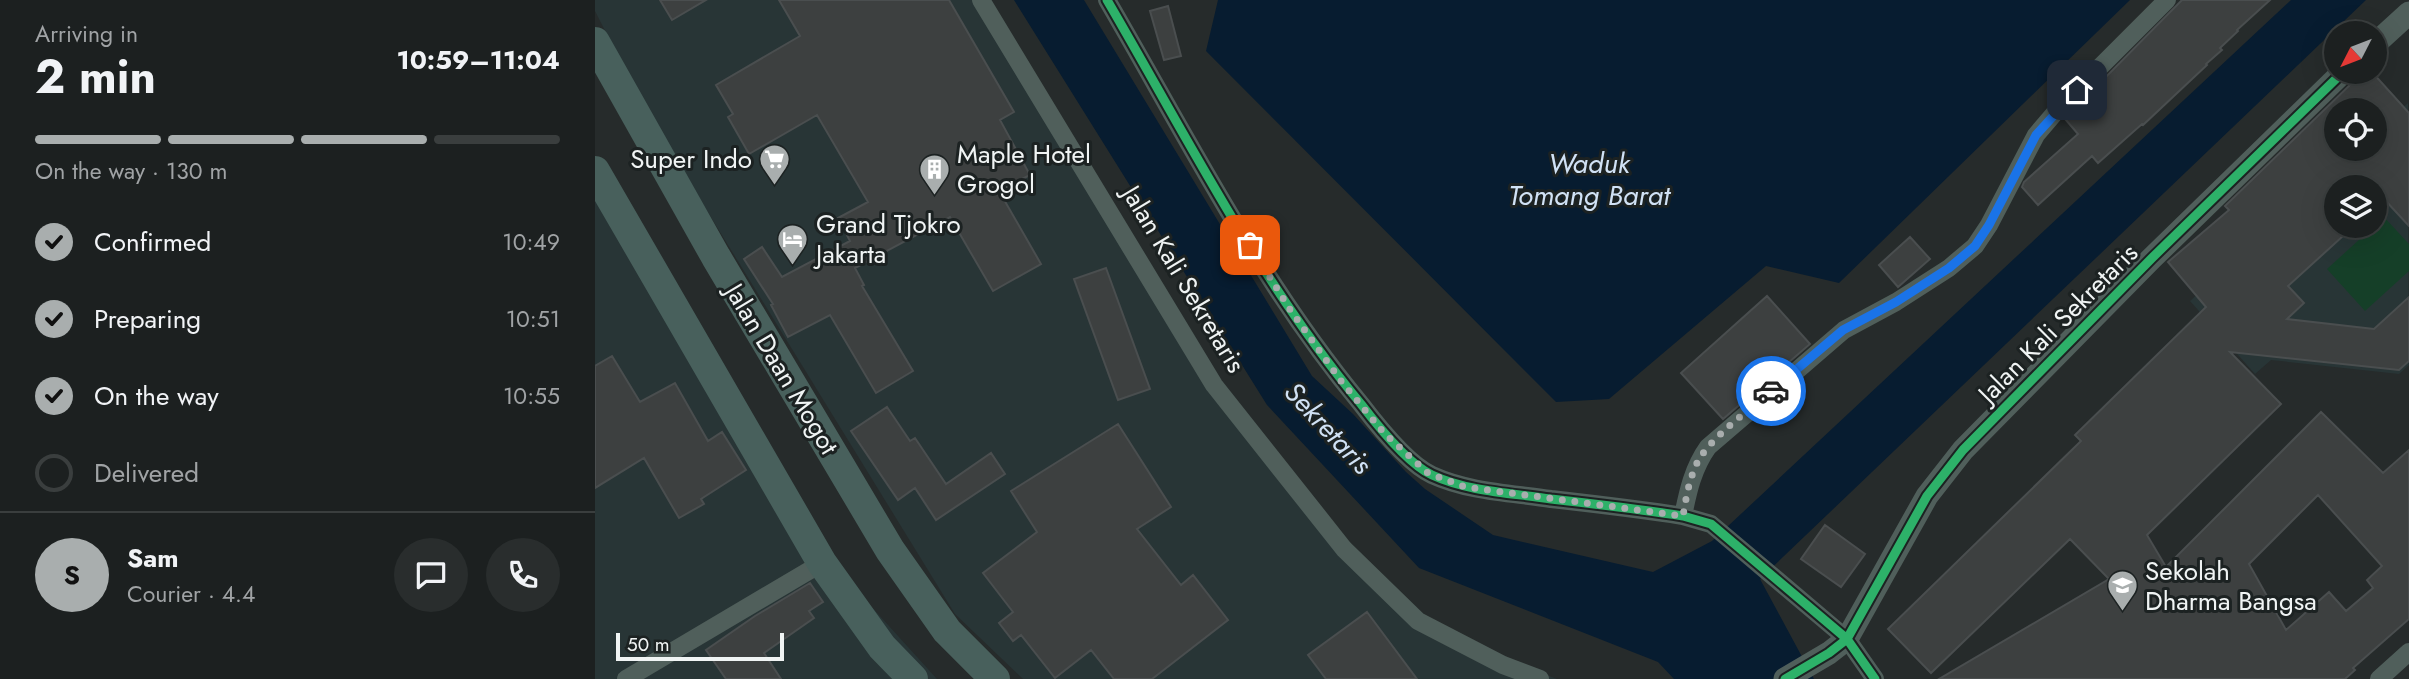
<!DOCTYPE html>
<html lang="en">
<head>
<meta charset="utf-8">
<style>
	:root { --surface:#1c2020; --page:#292d2d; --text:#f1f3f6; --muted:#a0a3a5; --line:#3a3e3e; --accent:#a9aeae }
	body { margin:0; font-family:Jost,sans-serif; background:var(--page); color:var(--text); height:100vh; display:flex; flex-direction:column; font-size:26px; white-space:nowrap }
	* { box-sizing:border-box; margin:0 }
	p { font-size:23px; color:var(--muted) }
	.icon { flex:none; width:38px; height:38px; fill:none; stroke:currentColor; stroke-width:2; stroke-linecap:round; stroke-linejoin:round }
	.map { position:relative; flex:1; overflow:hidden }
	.sheet { display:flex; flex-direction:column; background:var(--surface); width:595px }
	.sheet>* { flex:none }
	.needle { width:46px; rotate:228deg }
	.controls { position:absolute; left:1729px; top:21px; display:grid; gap:14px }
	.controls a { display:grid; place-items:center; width:63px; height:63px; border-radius:50%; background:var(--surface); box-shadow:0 7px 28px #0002,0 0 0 2px var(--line); font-size:35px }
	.scale { position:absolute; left:21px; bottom:18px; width:168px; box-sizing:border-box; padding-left:7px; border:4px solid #f0f4f4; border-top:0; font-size:19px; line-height:24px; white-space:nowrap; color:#f0f4f4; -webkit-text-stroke:5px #1c2222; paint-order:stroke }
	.pin { position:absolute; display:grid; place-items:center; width:60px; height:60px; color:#fff; margin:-30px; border-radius:14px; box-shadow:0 4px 10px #0006 }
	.courier { position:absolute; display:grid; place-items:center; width:70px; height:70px; margin:-35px; border:5px solid #1a73e8; border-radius:50%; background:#fff; color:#222; box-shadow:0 2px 9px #0007 }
	.head em { font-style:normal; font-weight:700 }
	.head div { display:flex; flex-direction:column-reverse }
	.head { display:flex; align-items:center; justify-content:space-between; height:119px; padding:0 35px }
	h1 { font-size:46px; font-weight:700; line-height:52px }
	.bar { display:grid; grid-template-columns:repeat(4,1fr); gap:10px 7px; align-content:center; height:84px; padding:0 35px }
	.bar i { height:9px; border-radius:5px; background:var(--line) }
	.bar .current { background:var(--accent) }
	.bar p { grid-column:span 4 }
	.line { display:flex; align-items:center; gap:18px; padding:0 35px; border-top:2px solid var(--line) }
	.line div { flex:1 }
	.round { display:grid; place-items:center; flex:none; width:74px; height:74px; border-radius:37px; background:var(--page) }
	ol { padding:0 35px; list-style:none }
	li { display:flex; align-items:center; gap:21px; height:77px }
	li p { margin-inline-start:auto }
	li .icon { padding:7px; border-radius:50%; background:var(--accent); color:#111; stroke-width:4 }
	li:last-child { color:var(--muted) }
	li i { width:38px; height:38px; border:4px solid var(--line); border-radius:50% }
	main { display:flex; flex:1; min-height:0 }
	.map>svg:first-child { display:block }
	.built { fill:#283536; fill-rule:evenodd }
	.green { fill:#153f28 }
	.water { fill:#071c30 }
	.building { fill:#3d4040; stroke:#4a4e4f; stroke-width:2; fill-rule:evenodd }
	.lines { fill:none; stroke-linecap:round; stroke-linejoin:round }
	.minor { stroke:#505f5b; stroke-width:18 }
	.tertiary { stroke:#505f5b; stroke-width:23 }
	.trunk { stroke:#48605c; stroke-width:30 }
	.cycleway-casing { stroke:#1c2222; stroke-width:13 }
	.cycleway { stroke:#2db169; stroke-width:9 }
	.done { stroke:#a9aeae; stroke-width:7; stroke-dasharray:0 12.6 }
	.route { stroke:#1a73e8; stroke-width:9 }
	.labels { text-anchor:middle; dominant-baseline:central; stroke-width:6; stroke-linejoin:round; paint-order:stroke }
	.poi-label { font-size:26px; fill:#f0f4f4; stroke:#1c2222; text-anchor:start }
	.street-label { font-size:26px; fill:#f0f4f4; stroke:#1c2222 }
	.water-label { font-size:28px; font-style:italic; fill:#d1e2f5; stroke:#1c2222 }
</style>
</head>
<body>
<main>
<section class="sheet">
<div class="head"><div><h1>2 min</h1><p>Arriving in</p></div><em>10:59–11:04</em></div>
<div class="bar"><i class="current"></i><i class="current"></i><i class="current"></i><i></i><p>On the way · 130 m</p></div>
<ol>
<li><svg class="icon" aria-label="check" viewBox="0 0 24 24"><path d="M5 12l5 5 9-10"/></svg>Confirmed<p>10:49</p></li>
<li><svg class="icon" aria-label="check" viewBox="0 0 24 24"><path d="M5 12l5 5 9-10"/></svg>Preparing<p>10:51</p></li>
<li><svg class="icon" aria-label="check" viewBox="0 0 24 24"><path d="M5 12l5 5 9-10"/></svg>On the way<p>10:55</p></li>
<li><i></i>Delivered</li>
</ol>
<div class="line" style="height:126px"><b class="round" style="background:var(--accent);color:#111">S</b><div><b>Sam</b><p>Courier · 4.4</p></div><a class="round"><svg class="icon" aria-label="chat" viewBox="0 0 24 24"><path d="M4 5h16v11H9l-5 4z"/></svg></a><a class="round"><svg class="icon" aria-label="phone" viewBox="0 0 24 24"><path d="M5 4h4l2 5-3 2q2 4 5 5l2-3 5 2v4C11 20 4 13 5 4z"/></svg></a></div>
</section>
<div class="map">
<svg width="1814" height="679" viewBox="0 0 1814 679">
	<rect width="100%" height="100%" fill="#262b2b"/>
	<path class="built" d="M 0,0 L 382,0 L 599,369 L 814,622 L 962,679 L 428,679 L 360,614 L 53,115 L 0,11 Z
		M 1813,103 L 1814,365 L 1804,374 L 1676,360 L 1660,374 L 1595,301 L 1763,149 L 1780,149 L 1780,133 ZM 1741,187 L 1780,187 L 1780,226 L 1741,226 Z
		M 0,182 L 216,540 L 342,679 L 0,679 Z"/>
	<path class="green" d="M 1789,217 L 1814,244 L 1814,271 L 1770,311 L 1732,269 Z"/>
	<path class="water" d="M 419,0 L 489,0 L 717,376 L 758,414 L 811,472 L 830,489 L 898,535 L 1058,572 L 1117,541 L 1696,0 L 1771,0 L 1165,579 L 1219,679 L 1079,679 L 1063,662 L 824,568 L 672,405 Z
		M 623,0 L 1535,0 L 1244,283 L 1171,266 L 1014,399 L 961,402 L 611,51 Z"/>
	<path class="building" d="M 65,0 L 111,0 L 77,20 Z
		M 184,0 L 354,0 L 419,112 L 405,120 L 435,175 L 404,191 L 446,264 L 398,291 L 355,217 L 260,268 L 269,285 L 267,286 L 318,371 L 281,393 L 235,315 L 193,337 L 176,305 L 178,304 L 149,259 L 167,247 L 187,277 L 255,241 L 243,218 L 273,202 L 222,115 L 154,154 L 133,117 L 138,114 L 121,85 L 205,36 Z
		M 1587,0 L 1675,0 L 1642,30 L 1643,31 L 1625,48 L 1627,50 L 1611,64 L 1612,65 L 1548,125 L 1547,124 L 1503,163 L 1497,156 L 1443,205 L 1427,187 L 1429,182 L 1483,134 L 1471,120 L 1489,105 L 1486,102 Z
		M 573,6 L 586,56 L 569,60 L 555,11 Z
		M 1762,72 L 1777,72 L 1814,113 L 1814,226 L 1789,199 L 1780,207 L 1780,187 L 1741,187 L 1741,226 L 1759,226 L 1693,286 L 1709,303 L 1692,319 L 1779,329 L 1814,297 L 1814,361 L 1804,370 L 1635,352 L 1686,404 L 1552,535 L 1571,567 L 1726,412 L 1788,473 L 1814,450 L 1814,619 L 1758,668 L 1760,670 L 1750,679 L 1344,679 L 1514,579 L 1475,539 L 1336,673 L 1293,629 L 1486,441 L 1480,435 L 1611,307 L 1573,262 L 1634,210 L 1630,206 L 1758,82 ZM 1741,110 L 1780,110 L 1780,149 L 1741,149 ZM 1723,495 L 1787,566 L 1772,580 L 1778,588 L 1751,611 L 1734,592 L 1691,630 L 1654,564 Z
		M 1315,237 L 1335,259 L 1303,287 L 1284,265 Z
		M 511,268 L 555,389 L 523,400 L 479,279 Z
		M 1172,296 L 1215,344 L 1128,419 L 1086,373 Z
		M 17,356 L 45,402 L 80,383 L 113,441 L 127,432 L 151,470 L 106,499 L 109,504 L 84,518 L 49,458 L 0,488 L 0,366 Z
		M 292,407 L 315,441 L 320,438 L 351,484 L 396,453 L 410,474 L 341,520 L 320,488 L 303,500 L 256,431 Z
		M 523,424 L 576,507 L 542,529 L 586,585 L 598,575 L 633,620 L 557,679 L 519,679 L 496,650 L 460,678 L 426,635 L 418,641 L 404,623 L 418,612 L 388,573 L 442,532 L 416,491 Z
		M 1230,525 L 1270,554 L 1246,587 L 1206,559 Z
		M 215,583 L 228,602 L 214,611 L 219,618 L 169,653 L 186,679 L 131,679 L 111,650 L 160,616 Z
		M 772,612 L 822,679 L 731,679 L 713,655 Z"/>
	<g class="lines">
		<path class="minor" d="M 386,0 L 619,385 L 749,549 L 823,621 L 908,665 L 945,679
			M 512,0 C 592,137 664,281 766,404 C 782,425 813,464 837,475 C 874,492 917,493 956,499 C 1000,504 1044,509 1088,516 L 1116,524 L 1252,639 L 1280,679
			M 1088,516 C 1093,491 1098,468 1113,447 L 1249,330 L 1301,302 L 1354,268 L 1380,246 L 1394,225 L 1441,135 L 1464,108 L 1572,0
			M 31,679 L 227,563
			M 1784,679 L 1814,652"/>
		<path class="tertiary" d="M 1780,44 L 1814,13
			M 1190,679 L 1234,653 L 1252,639 L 1332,496 L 1368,450 L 1557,258 L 1748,72"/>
		<path class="trunk" d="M 0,42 L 121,257 L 295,550 L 352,631 L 400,679
			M 0,171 L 227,563 L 287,647 L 318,679"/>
		<defs>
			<path id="cycleway" d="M 512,0 C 592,137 664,281 766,404 C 782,425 813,464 837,475 C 874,492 917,493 956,499 C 1000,504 1044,509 1088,516 L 1116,524 L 1252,639 L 1280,679
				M 1190,679 L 1234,653 L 1252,639 L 1332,496 L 1368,450 L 1557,258 L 1748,72"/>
		</defs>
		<use href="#cycleway" class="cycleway-casing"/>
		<use href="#cycleway" class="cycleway"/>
	</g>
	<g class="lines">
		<path class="done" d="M 655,245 L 694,308 L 746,381 L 789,433 L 833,473 L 870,487 L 1088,516 C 1091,498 1094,480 1102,463 C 1113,440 1155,409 1176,391"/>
		<path class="route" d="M 1176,391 L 1248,330 L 1301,302 L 1354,268 L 1380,246 L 1394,225 L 1441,135 L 1482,90"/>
	</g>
	<defs>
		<symbol id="supermarket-pin" viewBox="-11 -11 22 30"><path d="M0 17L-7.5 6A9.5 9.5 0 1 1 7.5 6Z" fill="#a9aeae" stroke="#1c2222"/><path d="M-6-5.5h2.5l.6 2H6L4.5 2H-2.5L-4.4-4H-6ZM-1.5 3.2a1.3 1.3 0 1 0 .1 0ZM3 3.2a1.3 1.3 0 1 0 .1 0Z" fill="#fff"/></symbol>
		<symbol id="building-pin" viewBox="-11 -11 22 30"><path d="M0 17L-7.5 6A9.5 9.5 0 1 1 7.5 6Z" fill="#a9aeae" stroke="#1c2222"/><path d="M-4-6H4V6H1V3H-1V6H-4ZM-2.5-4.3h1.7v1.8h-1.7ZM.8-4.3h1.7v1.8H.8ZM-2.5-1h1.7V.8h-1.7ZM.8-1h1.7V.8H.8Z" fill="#fff"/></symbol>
		<symbol id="hotel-pin" viewBox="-11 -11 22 30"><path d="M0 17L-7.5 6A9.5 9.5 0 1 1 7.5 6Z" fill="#a9aeae" stroke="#1c2222"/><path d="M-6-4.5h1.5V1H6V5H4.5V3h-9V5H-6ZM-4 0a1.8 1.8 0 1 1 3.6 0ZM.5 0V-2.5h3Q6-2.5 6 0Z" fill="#fff"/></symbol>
		<symbol id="school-pin" viewBox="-11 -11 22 30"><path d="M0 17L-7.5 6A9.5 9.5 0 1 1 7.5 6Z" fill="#a9aeae" stroke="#1c2222"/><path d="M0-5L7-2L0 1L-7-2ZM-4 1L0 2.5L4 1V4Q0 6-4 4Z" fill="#fff"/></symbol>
	</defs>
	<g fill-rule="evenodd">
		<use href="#supermarket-pin" x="162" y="142" width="35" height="47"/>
		<use href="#building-pin" x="322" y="152" width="35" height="47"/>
		<use href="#hotel-pin" x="180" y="222" width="35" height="47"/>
		<use href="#school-pin" x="1510" y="568" width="35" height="47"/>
	</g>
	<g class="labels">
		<g class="poi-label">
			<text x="362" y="154">Maple Hotel<tspan x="362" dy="30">Grogol</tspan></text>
			<text x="157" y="159" text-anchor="end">Super Indo</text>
			<text x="221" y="224">Grand Tjokro<tspan x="221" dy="30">Jakarta</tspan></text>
			<text x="1550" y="571">Sekolah<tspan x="1550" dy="30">Dharma Bangsa</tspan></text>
		</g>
		<g class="street-label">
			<text transform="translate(589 279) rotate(59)">Jalan Kali Sekretaris</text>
			<text transform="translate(1463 323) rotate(-45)">Jalan Kali Sekretaris</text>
			<text transform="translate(187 369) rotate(59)">Jalan Daan Mogot</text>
		</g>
		<g class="water-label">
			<text x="994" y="163">Waduk<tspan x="994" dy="32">Tomang Barat</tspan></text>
			<text transform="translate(733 428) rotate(47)">Sekretaris</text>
		</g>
	</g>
</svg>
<div class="controls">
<a><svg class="needle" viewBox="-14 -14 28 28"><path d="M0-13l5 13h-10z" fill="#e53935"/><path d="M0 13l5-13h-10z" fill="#a0a3a5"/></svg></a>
<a><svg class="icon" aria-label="locate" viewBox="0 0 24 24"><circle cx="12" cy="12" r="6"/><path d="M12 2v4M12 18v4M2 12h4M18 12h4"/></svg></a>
<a><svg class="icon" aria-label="layers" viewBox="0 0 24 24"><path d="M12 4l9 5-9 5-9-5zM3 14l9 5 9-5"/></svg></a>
</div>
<div class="scale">50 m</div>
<div class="pin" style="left:655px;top:245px;background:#ea580c"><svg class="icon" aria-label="bag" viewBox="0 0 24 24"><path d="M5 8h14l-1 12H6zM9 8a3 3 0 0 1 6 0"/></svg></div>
<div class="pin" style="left:1482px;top:90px;background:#1f2937"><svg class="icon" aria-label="home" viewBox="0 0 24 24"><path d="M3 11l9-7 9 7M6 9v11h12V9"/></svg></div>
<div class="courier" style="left:1176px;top:391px"><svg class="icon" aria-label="car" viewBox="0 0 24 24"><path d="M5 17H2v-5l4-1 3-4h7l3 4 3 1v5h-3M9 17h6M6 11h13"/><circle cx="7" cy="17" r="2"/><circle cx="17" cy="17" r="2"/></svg></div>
</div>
</main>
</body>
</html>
